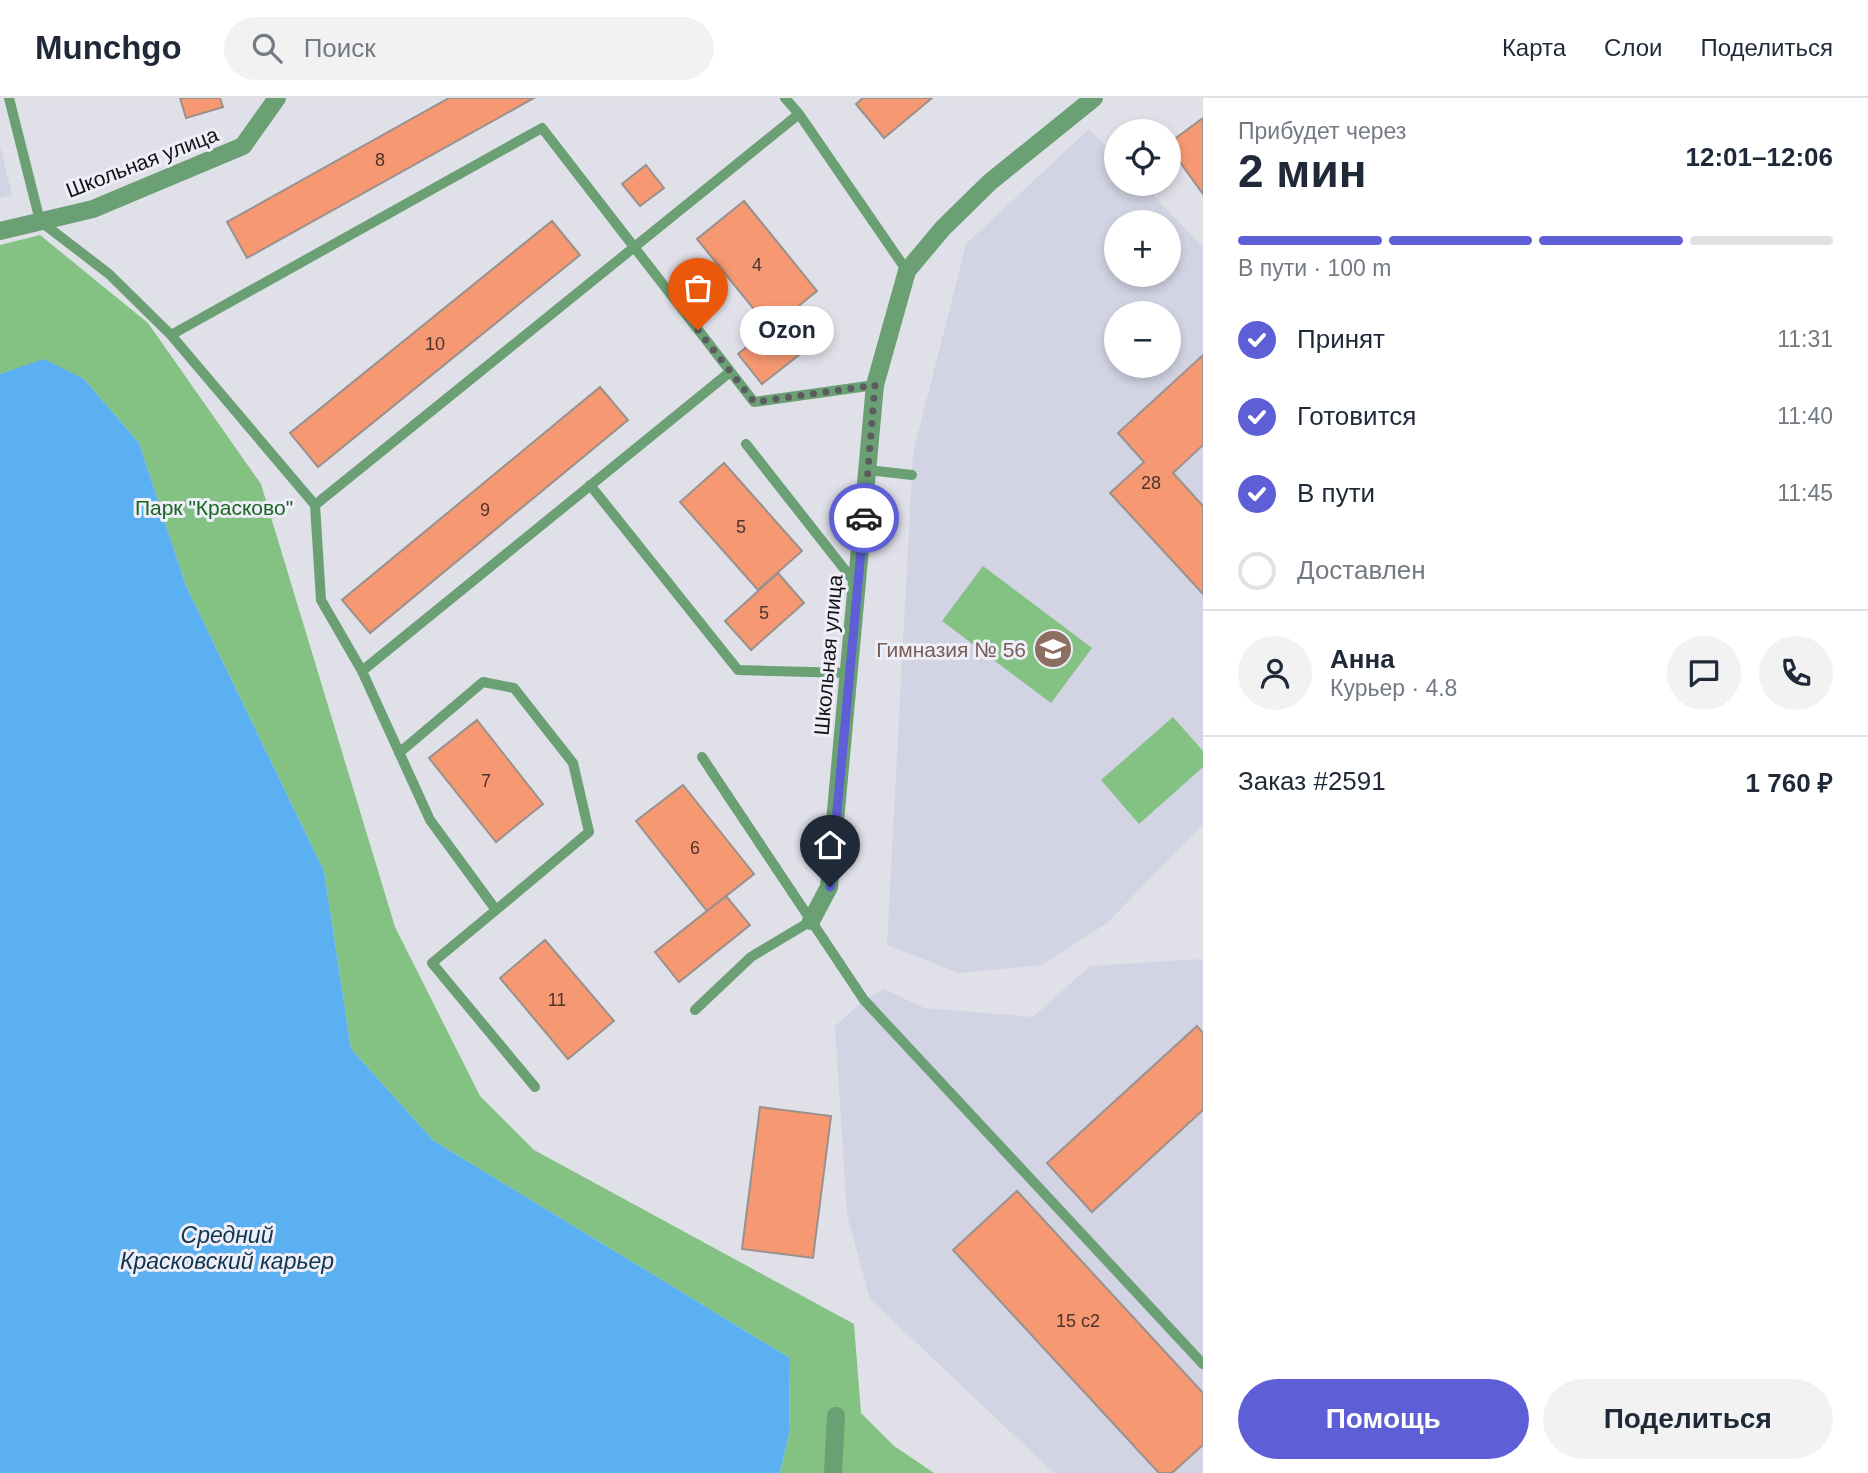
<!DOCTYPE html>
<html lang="ru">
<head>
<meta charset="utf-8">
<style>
	:root { --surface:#fff; --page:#f2f2f3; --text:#1f2937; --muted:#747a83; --line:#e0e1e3; --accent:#5e5ed6 }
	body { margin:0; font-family:Arial,sans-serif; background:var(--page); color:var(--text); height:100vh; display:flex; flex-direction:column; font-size:26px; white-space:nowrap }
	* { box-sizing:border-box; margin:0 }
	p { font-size:23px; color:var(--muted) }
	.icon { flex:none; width:38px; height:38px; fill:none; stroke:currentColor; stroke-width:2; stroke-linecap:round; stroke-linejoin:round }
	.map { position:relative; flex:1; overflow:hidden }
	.details { display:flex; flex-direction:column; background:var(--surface); width:665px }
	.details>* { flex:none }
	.buttons { position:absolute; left:1104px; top:21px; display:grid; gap:14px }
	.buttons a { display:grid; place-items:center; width:77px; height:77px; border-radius:50%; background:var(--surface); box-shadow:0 4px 10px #0003; font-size:35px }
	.pin { position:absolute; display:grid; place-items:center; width:60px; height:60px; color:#fff; margin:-72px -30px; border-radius:50% 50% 50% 0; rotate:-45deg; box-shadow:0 0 7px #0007 }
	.pin .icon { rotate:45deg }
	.courier { position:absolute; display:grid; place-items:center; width:70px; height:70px; margin:-35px; border:5px solid #5e5ed6; border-radius:50%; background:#fff; color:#222; box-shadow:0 2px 9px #0007 }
	.bubble { position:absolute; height:49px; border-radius:24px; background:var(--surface); box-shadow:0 4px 10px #0003; font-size:23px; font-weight:700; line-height:49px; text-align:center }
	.head em { font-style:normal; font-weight:700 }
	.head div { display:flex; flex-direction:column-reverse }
	.head { display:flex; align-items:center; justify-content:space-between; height:119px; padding:0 35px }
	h1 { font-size:46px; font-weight:700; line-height:52px }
	.bar { display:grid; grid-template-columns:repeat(4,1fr); gap:10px 7px; align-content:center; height:84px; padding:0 35px }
	.bar i { height:9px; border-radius:5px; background:var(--line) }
	.bar .on { background:var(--accent) }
	.bar p { grid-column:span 4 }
	.line { display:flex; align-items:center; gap:18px; padding:0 35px; border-top:2px solid var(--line) }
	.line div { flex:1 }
	.round { display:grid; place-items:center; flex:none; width:74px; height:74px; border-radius:37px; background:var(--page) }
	ol { padding:0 35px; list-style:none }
	li { display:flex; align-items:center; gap:21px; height:77px }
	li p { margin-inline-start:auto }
	li .icon { padding:7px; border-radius:50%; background:var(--accent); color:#fff; stroke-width:4 }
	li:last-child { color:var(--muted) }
	li i { width:38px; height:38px; border:4px solid var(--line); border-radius:50% }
	.action { display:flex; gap:14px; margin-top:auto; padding:14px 35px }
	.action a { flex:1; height:80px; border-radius:42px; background:var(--accent); color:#fff; font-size:28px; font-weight:700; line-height:80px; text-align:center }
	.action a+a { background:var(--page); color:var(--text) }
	header { display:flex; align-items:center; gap:42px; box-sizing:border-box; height:98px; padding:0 35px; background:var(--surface); border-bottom:2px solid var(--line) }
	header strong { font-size:33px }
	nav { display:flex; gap:38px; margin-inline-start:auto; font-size:24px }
	.search { width:490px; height:63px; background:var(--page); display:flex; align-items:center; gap:18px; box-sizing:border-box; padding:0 24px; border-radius:38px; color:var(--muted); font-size:26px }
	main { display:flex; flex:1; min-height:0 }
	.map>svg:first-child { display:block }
	.built { fill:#d2d3e3; fill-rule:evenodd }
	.green { fill:#83c283 }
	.water { fill:#5ab0f0 }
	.building { fill:#f69871; stroke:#9a918d; stroke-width:2 }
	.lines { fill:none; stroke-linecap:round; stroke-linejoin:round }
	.lane { stroke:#6b9f74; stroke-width:10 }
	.street { stroke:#6b9f74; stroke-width:18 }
	.done { stroke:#5b5b60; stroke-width:7; stroke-dasharray:0 12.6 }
	.route { stroke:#5e5ed6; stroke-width:9 }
	.labels { text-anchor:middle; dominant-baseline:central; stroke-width:6; stroke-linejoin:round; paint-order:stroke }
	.number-label { font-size:18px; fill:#4c342d }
	.street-label { font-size:21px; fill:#131316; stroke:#edeef7 }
	.park-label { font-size:21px; fill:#1c6521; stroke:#edeef7 }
	.education-label { font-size:21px; fill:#785e54; stroke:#edeef7; text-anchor:end }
	.water-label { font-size:23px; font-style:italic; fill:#113650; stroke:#edeef7 }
</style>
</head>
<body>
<header>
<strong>Munchgo</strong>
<div class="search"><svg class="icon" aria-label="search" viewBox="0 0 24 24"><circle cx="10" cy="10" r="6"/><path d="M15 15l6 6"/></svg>Поиск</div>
<nav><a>Карта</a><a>Слои</a><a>Поделиться</a></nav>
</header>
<main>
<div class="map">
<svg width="1203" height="1375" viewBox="0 0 1203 1375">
	<rect width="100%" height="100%" fill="#e0e0e9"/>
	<path class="built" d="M 1089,31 L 1116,60 L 1116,86 L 1142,86 L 1203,149 L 1203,726 L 1107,825 L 1042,867 L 959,875 L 887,847 L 913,356 L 966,146 ZM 1116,124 L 1169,124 L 1169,177 L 1116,177 ZM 1116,215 L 1169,215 L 1169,268 L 1116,268 Z
		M 0,48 L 12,97 L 0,100 Z
		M 1203,861 L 1203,1375 L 1054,1375 L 870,1201 L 847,1117 L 835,928 L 864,902 L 884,891 L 924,910 L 1033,919 L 1090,868 Z"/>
	<path class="green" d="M 40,137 L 148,225 L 261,386 L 395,829 L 480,998 L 534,1052 L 854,1226 L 861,1315 L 894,1348 L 934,1375 L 780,1375 L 789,1336 L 790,1260 L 434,1043 L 351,951 L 324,773 L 186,488 L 139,345 L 84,281 L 44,262 L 0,276 L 0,147 Z
		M 983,468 L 1092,550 L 1051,605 L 942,523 Z
		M 1173,619 L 1203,653 L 1203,669 L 1139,726 L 1101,682 Z"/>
	<path class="water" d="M 44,261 L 84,281 L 139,345 L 186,488 L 324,773 L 351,951 L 434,1043 L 790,1260 L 789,1336 L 780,1375 L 0,1375 L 0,276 Z"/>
	<path class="building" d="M 180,0 L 220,0 L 223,9 L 186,20 Z
		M 449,0 L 534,0 L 247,160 L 227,124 Z
		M 863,0 L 932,0 L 884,40 L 856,6 Z
		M 1203,20 L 1203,96 L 1169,49 L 1169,45 Z
		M 646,67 L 664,90 L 640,108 L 622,86 Z
		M 744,103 L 817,193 L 770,231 L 697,141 Z
		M 552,123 L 580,157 L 318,369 L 290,335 Z
		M 793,212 L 818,242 L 762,286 L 738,256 Z
		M 1203,257 L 1203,347 L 1173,375 L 1203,408 L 1203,496 L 1110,395 L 1144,364 L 1118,335 Z
		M 600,289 L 628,322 L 370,535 L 342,502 Z
		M 724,365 L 802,453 L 758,492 L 680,404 Z
		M 778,475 L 804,505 L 751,552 L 725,523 Z
		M 477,622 L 543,706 L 496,744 L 429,660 Z
		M 683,687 L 754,776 L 707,813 L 636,723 Z
		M 726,798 L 750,827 L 679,884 L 655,854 Z
		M 545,842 L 614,923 L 568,961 L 500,880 Z
		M 1197,928 L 1203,935 L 1203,1012 L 1092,1114 L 1047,1065 Z
		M 760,1009 L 831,1018 L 813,1160 L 742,1151 Z
		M 1017,1093 L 1203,1295 L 1203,1347 L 1172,1375 L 1159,1375 L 953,1152 Z"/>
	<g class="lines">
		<path class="lane" d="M 9,0 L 40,123 L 109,176 L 171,237 L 542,30 L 754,304 L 875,287
			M 785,0 L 799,16 L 907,173
			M 171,237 L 315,407 L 799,16
			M 746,346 L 856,486
			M 868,372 L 912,377
			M 590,387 L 738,572 L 849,575
			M 315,407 L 321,502 L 362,573 L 730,274
			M 362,573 L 430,722 L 496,812 L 432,865 L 535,989
			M 399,655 L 483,584 L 514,590 L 573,665 L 589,734 L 496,812
			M 702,659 L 864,902 L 1203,1266
			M 695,912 L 751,859 L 811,823"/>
		<path class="street" d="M 0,133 L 93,111 L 243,48 L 277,0
			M 811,823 L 829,789 L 875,287 L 907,173 L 943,130 L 990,84 L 1094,0
			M 833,1375 L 836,1318"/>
	</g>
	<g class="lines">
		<path class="done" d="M 698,232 L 754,304 L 875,287 L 864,420"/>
		<path class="route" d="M 830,789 L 864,420"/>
	</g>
	<defs>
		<symbol id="school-disc" viewBox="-11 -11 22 22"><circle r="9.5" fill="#8d6e63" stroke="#edeef7"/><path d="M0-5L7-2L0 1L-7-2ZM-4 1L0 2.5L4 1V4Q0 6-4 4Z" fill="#fff"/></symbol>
	</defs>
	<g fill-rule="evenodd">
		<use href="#school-disc" x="1031" y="529" width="44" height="44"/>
	</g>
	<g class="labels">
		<g class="number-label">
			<text x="380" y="62">8</text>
			<text x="757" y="167">4</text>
			<text x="435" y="246">10</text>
			<text x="1151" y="385">28</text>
			<text x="485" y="412">9</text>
			<text x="741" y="429">5</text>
			<text x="764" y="515">5</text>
			<text x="486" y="683">7</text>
			<text x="695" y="750">6</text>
			<text x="557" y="902">11</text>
			<text x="1078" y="1223">15 с2</text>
		</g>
		<g class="street-label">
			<text transform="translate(142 64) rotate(-21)">Школьная улица</text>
			<text transform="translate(828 557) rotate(-85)">Школьная улица</text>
		</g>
		<g class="park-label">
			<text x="214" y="409">Парк "Красково"</text>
		</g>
		<g class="education-label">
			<text x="1026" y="551">Гимназия № 56</text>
		</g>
		<g class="water-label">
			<text x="227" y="1137">Средний<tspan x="227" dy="26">Красковский карьер</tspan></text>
		</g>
	</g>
</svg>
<div class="buttons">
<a><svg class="icon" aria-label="locate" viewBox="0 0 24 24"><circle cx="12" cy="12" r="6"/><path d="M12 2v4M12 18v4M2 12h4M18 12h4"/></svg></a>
<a>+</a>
<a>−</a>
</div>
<div class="pin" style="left:698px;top:232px;background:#ea580c"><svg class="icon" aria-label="bag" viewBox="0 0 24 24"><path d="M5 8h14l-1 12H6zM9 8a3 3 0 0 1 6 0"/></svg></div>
<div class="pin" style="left:830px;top:789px;background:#1f2937"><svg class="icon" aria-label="home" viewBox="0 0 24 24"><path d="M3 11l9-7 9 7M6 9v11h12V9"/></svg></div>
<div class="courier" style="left:864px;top:420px"><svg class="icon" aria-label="car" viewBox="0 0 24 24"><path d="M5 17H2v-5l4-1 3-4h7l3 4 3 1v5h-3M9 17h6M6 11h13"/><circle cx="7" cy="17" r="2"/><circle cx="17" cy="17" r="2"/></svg></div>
<div class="bubble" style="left:740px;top:208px;width:94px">Ozon</div>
</div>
<section class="details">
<div class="head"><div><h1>2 мин</h1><p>Прибудет через</p></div><em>12:01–12:06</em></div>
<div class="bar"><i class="on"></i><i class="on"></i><i class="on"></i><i></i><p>В пути · 100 m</p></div>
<ol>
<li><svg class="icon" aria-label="check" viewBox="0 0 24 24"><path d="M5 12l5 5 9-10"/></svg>Принят<p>11:31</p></li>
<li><svg class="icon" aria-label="check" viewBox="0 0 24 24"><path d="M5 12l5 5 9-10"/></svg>Готовится<p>11:40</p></li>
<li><svg class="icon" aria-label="check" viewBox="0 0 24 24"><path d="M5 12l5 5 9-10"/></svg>В пути<p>11:45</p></li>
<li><i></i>Доставлен</li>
</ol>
<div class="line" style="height:126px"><a class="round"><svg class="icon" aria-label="person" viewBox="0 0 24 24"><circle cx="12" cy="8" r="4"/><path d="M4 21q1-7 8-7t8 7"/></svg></a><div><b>Анна</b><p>Курьер · 4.8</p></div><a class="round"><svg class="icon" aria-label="chat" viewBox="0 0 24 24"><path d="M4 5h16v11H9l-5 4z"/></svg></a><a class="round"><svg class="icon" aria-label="phone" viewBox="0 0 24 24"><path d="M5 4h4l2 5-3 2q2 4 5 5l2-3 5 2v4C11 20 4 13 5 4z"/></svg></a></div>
<div class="line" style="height:91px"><div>Заказ #2591</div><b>1 760 ₽</b></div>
<div class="action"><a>Помощь</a><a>Поделиться</a></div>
</section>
</main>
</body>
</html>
